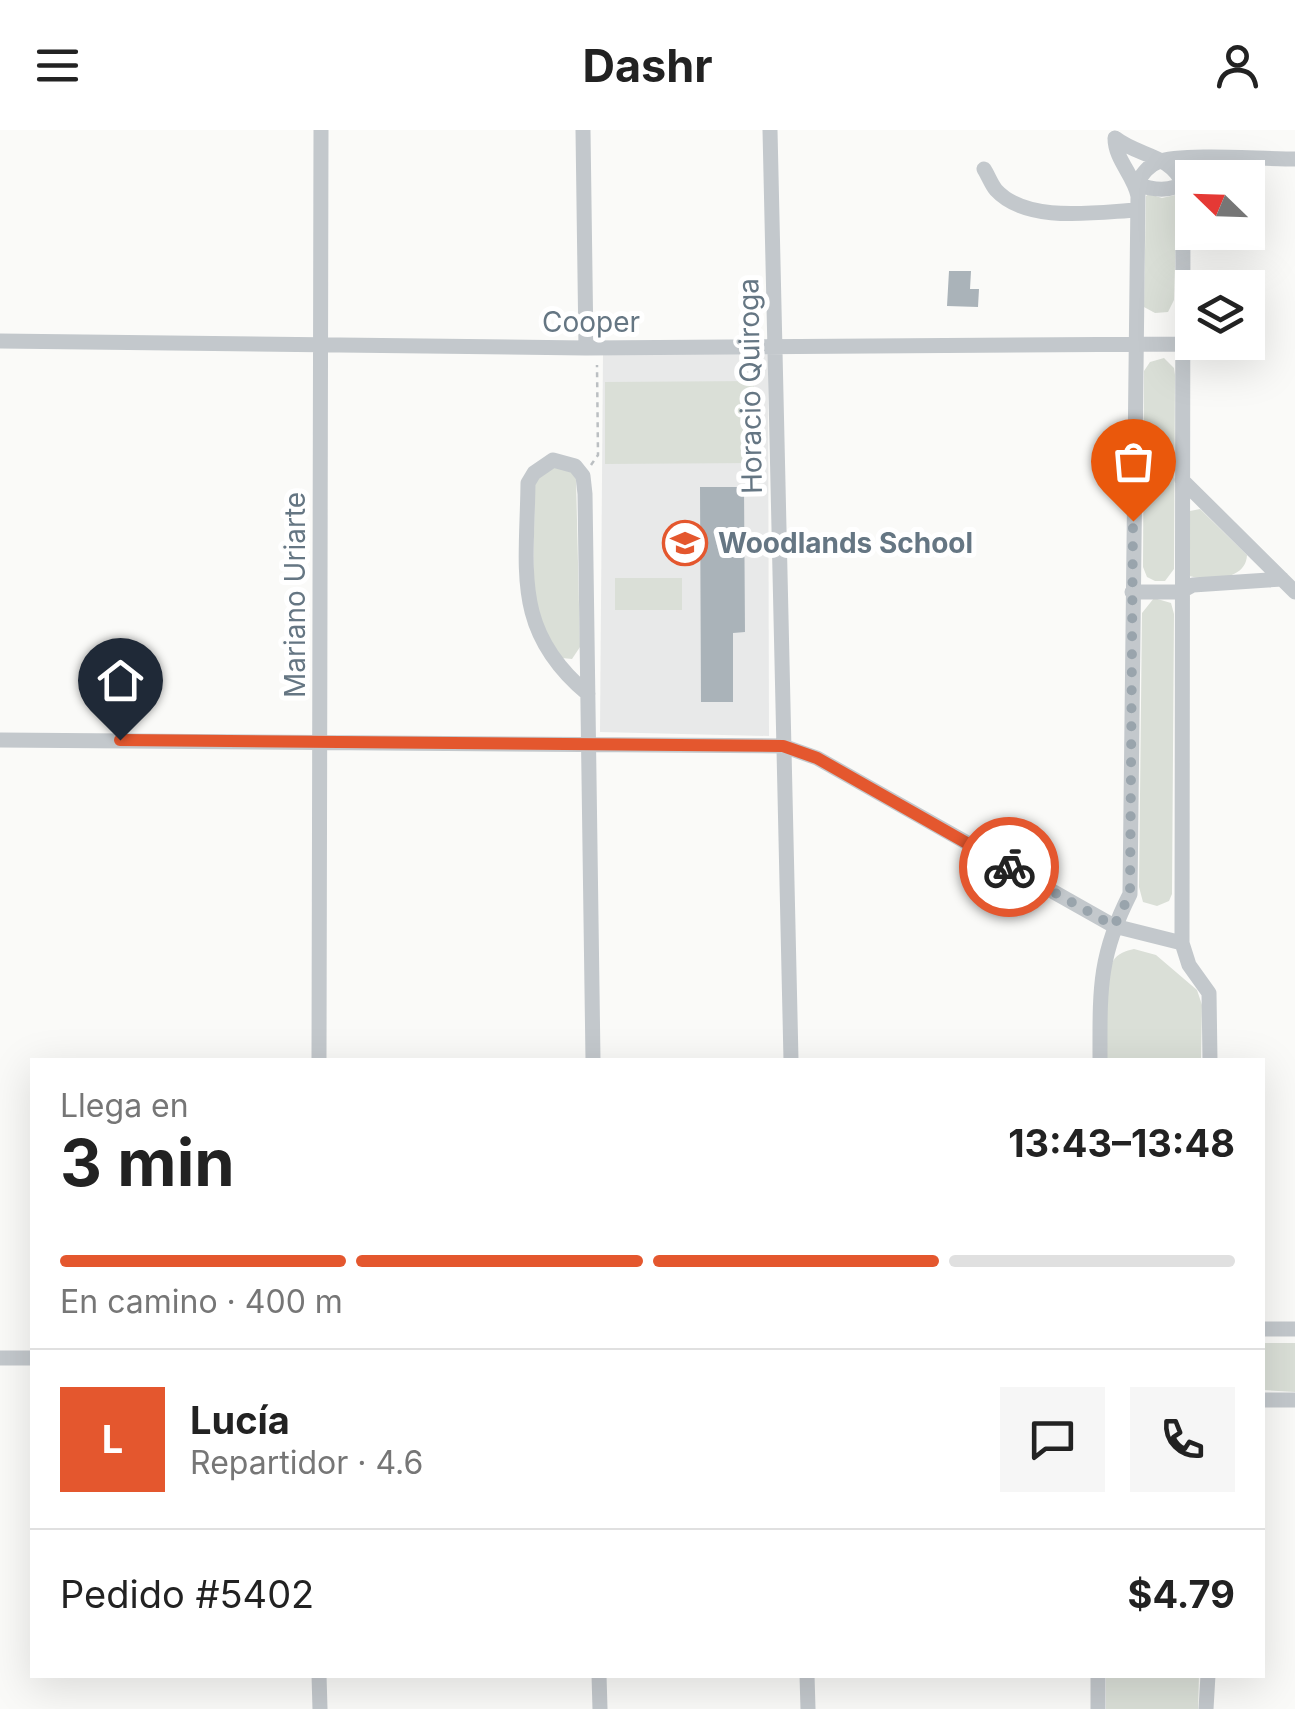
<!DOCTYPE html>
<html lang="es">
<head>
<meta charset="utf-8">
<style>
	:root { --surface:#fff; --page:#f6f6f6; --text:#222; --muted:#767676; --line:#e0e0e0; --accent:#e4572e }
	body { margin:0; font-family:Inter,sans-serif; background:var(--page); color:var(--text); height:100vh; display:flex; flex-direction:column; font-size:38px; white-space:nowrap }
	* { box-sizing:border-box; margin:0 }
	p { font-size:32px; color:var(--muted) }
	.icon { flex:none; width:55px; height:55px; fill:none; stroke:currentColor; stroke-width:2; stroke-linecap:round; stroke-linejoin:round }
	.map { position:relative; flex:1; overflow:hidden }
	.sheet { position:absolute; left:30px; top:928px; width:1235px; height:620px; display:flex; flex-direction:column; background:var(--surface); border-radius:0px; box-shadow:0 10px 40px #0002 }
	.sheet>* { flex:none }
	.needle { width:65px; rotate:293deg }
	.buttons { position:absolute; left:1175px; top:30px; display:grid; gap:20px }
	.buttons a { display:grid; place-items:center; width:90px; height:90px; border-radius:0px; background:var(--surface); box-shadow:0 10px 40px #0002; font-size:50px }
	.pin { position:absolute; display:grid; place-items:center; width:85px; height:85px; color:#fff; margin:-102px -42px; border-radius:50% 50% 50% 0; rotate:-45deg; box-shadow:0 0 10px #0007 }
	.pin .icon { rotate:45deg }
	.courier { position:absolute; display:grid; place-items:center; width:100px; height:100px; margin:-50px; border:8px solid #e4572e; border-radius:50%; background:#fff; color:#222; box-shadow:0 2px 12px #0007 }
	.head em { font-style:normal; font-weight:700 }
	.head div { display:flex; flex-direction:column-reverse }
	.head { display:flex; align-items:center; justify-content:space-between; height:170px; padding:0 30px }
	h1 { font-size:65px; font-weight:700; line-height:75px }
	.bar { display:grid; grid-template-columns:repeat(4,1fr); gap:15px 10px; align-content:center; height:120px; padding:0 30px }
	.bar i { height:12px; border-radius:8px; background:var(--line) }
	.bar .selected { background:var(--accent) }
	.bar p { grid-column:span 4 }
	.line { display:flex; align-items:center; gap:25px; padding:0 30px; border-top:2px solid var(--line) }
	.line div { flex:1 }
	.round { display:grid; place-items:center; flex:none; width:105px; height:105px; border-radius:0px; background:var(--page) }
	header { display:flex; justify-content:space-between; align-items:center; height:130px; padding:0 30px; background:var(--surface); font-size:45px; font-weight:700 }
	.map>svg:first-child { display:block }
	.built { fill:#e8e9e9 }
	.green { fill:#dadfd7 }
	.building { fill:#aab3b9 }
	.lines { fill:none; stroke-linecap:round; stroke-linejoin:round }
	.path { stroke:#bbbfc2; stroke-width:2.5; stroke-dasharray:5 5; stroke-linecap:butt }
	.minor { stroke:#c3c8cc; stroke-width:15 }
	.done { stroke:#99a4ac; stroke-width:10; stroke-dasharray:0 18 }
	.route { stroke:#e4572e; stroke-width:12 }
	.labels { text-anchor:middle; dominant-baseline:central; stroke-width:10; stroke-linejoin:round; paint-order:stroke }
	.street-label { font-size:28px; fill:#657683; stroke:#fff }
	.poi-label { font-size:28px; font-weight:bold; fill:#657683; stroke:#fff; text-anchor:start }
</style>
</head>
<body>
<header><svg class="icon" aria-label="menu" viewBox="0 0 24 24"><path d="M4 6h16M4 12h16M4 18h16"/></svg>Dashr<svg class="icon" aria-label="person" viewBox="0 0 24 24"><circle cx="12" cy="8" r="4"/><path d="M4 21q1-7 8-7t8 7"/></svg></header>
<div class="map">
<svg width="1295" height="1579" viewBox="0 0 1295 1579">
	<rect width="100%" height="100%" fill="#fafaf8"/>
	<path class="built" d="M 603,223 L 768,223 L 769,606 L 600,602 Z"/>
	<path class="green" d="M 1149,64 L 1162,68 L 1175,65 L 1177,68 L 1174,170 L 1168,182 L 1155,183 L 1144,177 L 1146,66 Z
		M 1164,228 L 1174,238 L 1175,245 L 1174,439 L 1165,451 L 1155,451 L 1147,447 L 1143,437 L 1144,241 L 1150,232 Z
		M 754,251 L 754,333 L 605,334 L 605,252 Z
		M 541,338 L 568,338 L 576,348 L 580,517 L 572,529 L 562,528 L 538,491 L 533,463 L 535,346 Z
		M 1200,379 L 1247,425 C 1246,451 1208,451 1189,446 L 1190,381 Z
		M 615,448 L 682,448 L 682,480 L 615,480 Z
		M 1154,468 L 1171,473 L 1174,484 L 1172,764 L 1169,771 L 1157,776 L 1143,772 L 1139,757 L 1142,483 Z
		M 1134,819 L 1156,825 L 1197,860 L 1202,875 L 1201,930 L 1107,930 C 1107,904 1101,853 1113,831 C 1118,823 1126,821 1134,819 Z
		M 1263,1213 L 1295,1213 L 1295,1262 L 1263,1260 Z
		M 1106,1545 L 1199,1545 L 1198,1579 L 1106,1579 Z"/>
	<path class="building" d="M 949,141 L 971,141 L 970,159 L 979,159 L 978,177 L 947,176 Z
		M 700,357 L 744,357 L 745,502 L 733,503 L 733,572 L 701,572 Z"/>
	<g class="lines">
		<path class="path" d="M 591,335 L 598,325 L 597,235"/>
		<path class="minor" d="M 583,0 L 586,218
			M 770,0 L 791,930
			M 1115,8 C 1139,27 1170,24 1183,54 L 1182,813 L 1189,835 L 1209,863 L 1210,930
			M 1212,29 C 1185,53 1174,68 1136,54 C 1142,45 1147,36 1158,32 C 1180,23 1266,29 1295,29
			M 984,39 C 988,45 991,54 996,60 C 1027,94 1097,82 1137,80
			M 0,211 L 586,218 L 1182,214
			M 1182,350 L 1295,462
			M 1132,462 L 1180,462 L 1193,455 L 1282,449
			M 588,564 C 512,501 527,441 528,353 L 534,343 L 553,330 L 575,336 L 583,346 L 585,364 L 593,930
			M 0,610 L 783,616 L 817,628 L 1114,796 L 1182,813
			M 319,930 L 321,0
			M 1100,930 C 1100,861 1098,827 1130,764 L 1138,66 C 1134,45 1115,30 1115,8
			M 1262,1199 L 1295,1199
			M 0,1228 L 32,1228
			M 1262,1270 L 1295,1270
			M 319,1545 L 320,1579
			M 599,1545 L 600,1579
			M 807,1545 L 808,1579
			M 1098,1579 L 1098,1545
			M 1206,1579 L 1208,1545"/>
	</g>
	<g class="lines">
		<path class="done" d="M 1009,737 L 1114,796 L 1130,764 L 1133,391"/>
		<path class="route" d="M 120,610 L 783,616 L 817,628 L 1009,737"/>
	</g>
	<defs>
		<symbol id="school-ring" viewBox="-11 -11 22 22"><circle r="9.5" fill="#fff" stroke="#e4572e" stroke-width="1.5"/><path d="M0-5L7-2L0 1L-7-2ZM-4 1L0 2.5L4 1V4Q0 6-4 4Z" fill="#e4572e"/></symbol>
	</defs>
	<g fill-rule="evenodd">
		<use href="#school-ring" x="660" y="388" width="50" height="50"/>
	</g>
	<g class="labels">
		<g class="street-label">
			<text x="591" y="192">Cooper</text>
			<text transform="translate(750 256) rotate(-91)">Horacio Quiroga</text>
			<text transform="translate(295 465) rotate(-90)">Mariano Uriarte</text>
		</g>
		<g class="poi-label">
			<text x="718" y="413">Woodlands School</text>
		</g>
	</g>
</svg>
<div class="buttons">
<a><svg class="needle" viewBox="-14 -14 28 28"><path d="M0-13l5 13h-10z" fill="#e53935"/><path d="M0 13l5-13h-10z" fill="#767676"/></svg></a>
<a><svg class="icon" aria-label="layers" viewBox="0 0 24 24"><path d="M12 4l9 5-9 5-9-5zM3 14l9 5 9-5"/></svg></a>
</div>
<div class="pin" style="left:1133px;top:391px;background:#ea580c"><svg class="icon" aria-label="bag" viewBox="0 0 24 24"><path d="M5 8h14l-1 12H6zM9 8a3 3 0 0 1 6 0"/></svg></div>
<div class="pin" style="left:120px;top:610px;background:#1f2937"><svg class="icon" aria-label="home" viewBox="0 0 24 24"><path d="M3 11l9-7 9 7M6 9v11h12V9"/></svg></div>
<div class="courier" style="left:1009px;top:737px"><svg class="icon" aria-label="bike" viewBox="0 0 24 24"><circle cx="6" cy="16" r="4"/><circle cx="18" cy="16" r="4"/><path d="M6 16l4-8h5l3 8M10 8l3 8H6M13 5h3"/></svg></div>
<section class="sheet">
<div class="head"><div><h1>3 min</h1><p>Llega en</p></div><em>13:43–13:48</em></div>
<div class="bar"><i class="selected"></i><i class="selected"></i><i class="selected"></i><i></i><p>En camino · 400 m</p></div>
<div class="line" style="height:180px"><b class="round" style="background:var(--accent);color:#fff">L</b><div><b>Lucía</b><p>Repartidor · 4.6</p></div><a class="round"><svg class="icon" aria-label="chat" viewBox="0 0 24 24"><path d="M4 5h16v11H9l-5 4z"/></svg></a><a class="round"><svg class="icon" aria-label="phone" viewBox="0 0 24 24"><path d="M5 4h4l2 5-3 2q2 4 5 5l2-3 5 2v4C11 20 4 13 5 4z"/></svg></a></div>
<div class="line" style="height:130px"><div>Pedido #5402</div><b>$4.79</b></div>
</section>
</div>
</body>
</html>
